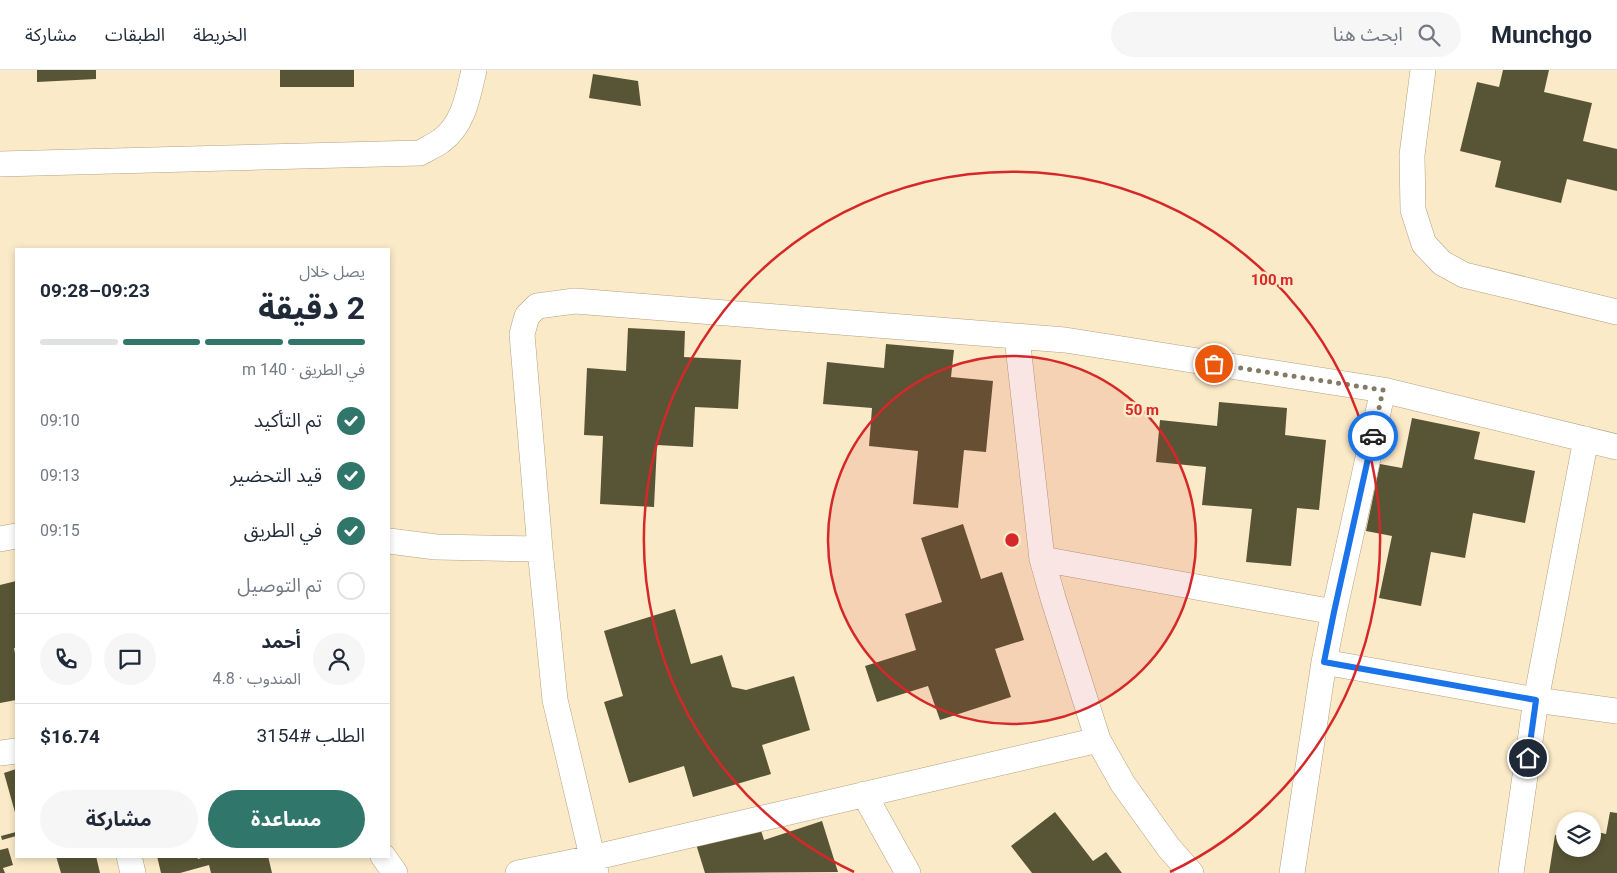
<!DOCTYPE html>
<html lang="ar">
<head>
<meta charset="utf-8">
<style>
	:root { --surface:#fff; --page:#f6f6f7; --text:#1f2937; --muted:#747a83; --line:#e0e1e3; --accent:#31766a }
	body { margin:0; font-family:Roboto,"Noto Sans Arabic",sans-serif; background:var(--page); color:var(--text); direction:rtl; height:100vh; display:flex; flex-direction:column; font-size:19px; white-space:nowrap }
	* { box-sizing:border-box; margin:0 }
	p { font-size:16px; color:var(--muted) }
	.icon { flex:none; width:28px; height:28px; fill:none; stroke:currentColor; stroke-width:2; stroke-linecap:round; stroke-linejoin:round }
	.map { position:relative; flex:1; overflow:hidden; direction:ltr }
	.sheet { position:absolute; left:15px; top:178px; width:375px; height:610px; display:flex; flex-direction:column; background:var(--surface); border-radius:0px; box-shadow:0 2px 8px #0003; direction:rtl }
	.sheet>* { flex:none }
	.buttons { position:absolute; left:1556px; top:742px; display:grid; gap:10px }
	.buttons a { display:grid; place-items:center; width:45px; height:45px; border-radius:50%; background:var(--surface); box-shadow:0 2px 8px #0003; font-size:25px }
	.pin { position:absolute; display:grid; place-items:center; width:42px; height:42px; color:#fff; margin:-21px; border:2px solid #fff; border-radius:50%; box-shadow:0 1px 5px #0007 }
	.courier { position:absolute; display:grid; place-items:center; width:50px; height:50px; margin:-25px; border:4px solid #1a73e8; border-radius:50%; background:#fff; color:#222; box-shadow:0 1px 6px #0007 }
	.head em { font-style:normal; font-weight:700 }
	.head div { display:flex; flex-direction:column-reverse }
	.head { display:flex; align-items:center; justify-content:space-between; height:85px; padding:0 25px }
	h1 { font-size:32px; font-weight:700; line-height:38px }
	.bar { display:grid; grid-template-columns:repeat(4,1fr); gap:8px 5px; align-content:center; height:60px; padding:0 25px }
	.bar i { height:6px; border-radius:4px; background:var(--line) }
	.bar .current { background:var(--accent) }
	.bar p { grid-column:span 4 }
	.line { display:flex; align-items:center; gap:12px; padding:0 25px; border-top:1px solid var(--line) }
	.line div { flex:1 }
	.round { display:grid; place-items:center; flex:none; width:52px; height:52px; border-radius:26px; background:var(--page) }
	ol { padding:0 25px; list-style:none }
	li { display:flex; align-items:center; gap:15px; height:55px }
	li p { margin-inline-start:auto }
	li .icon { padding:5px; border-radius:50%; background:var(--accent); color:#fff; stroke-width:4 }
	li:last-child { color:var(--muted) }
	li i { width:28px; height:28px; border:2px solid var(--line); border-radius:50% }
	.primary-button { display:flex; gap:10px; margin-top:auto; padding:10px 25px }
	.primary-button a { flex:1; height:58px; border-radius:30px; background:var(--accent); color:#fff; font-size:20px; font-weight:700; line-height:58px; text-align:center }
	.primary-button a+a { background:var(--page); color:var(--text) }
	header { display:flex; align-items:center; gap:30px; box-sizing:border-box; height:70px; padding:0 25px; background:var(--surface); border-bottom:1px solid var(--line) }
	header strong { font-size:24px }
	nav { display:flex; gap:28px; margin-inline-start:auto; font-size:18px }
	.search { width:350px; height:45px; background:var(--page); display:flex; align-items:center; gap:12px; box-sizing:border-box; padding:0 18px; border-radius:28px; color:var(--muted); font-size:19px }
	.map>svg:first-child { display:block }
	.building { fill:#585536 }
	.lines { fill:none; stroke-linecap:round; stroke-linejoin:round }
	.street-casing { stroke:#b2a282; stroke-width:26 }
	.street { stroke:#fff; stroke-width:25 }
	.done { stroke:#837964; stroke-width:5; stroke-dasharray:0 9 }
	.route { stroke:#1a73e8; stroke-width:6 }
	.ring { fill:none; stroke:#d62828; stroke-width:2.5 }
	.centre { fill:#d62828; stroke:#fbeac8; stroke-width:2.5 }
	.ring-label { font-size:15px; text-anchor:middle; font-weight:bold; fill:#d62828; stroke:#fbeac8; stroke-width:5; stroke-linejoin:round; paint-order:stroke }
</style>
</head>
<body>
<header>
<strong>Munchgo</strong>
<div class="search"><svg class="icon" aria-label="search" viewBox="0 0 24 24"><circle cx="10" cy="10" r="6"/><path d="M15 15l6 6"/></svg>ابحث هنا</div>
<nav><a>الخريطة</a><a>الطبقات</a><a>مشاركة</a></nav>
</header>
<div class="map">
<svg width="1617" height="803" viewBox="0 0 1617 803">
	<rect width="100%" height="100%" fill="#fbeac8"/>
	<path class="building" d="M 37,0 L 96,0 L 96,9 L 37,12 Z
		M 280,0 L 354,0 L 354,17 L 280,17 Z
		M 1503,0 L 1549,0 L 1544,22 L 1592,33 L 1583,71 L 1617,79 L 1617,121 L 1567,109 L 1561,133 L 1495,117 L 1501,91 L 1460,81 L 1477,12 L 1499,17 Z
		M 593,4 L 638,11 L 641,36 L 589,28 Z
		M 628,258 L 685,261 L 684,287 L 741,290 L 738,339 L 695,337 L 693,377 L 657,375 L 654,437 L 600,434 L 603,366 L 584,365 L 587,298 L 626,301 Z
		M 886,274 L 954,280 L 951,307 L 993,311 L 986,382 L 964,380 L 958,438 L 913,434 L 918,381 L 869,376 L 872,338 L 823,334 L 827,292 L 884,298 Z
		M 1219,332 L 1287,338 L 1285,365 L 1326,370 L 1319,440 L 1297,438 L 1291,496 L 1246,492 L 1252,439 L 1202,435 L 1206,397 L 1156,392 L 1160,350 L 1217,356 Z
		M 1412,348 L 1480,362 L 1474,389 L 1535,401 L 1525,453 L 1473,443 L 1465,488 L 1431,482 L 1421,536 L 1379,528 L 1392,466 L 1366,461 L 1380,394 L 1402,398 Z
		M 963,454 L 981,509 L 1002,502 L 1024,570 L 995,579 L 1011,627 L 940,650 L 928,616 L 877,632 L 865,596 L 916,580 L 905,544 L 942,532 L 921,468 Z
		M 16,511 L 16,578 L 14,578 L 16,589 L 16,630 L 0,633 L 0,515 Z
		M 675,539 L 691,594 L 722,585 L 732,617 L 746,620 L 794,606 L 810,660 L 762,675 L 771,704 L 693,727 L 684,696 L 629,713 L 604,632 L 623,626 L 604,561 Z
		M 16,699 L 16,746 L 4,703 Z
		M 1055,742 L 1093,791 L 1106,782 L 1122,803 L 1032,803 L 1011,776 Z
		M 1610,742 L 1617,743 L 1617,803 L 1549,803 L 1555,765 L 1565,767 L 1565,779 L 1592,779 L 1592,771 L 1595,771 L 1597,762 L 1606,764 Z
		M 758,751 L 764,770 L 822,751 L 838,802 L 705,803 L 695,771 Z
		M 16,762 L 16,766 L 2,770 L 1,766 Z
		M 8,778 L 13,795 L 3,798 L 5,803 L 0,803 L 0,780 Z
		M 56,786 L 96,786 L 100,803 L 61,803 Z
		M 157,786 L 197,786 L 198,789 L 209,786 L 268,786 L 272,803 L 211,803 L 209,795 L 180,803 L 161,803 Z"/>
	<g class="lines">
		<defs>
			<path id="street" d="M 1423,0 L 1412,85 L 1413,140 L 1424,174 L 1442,193 L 1464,205 L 1617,242
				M 0,94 L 420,83 C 427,79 435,75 441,71 C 464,54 468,26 474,0
				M 1017,267 L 1042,489 L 1053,528 L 1098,670 L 1123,714 L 1169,778 L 1191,803
				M 0,469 L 16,466
				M 389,471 L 436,477 L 540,479
				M 1042,489 L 1334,542
				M 1324,592 L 1536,630 L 1617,641
				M 0,683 L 16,681
				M 864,724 L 908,803
				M 129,786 L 133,803
				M 383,786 L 395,803
				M 518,803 L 592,788 L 1098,670
				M 596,803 L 555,630 L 540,479 L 522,264 L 527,246 L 537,236 L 575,231 L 1065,270 L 1383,320 L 1617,377
				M 1292,803 L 1324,592 L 1334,542 L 1383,320
				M 1511,803 L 1536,630 L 1586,369"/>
		</defs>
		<use href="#street" class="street-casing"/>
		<use href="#street" class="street"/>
	</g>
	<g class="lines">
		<path class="done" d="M 1214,294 L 1383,320 L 1373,366"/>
		<path class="route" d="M 1373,366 L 1334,542 L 1324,592 L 1536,630 L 1528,688"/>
	</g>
	<circle cx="1012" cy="470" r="184" fill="#d62828" fill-opacity=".12"/>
	<g class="ring">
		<circle cx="1012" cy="470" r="184"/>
		<path d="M854 802A368 368 0 1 1 1170 802"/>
	</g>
	<circle cx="1012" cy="470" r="8" class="centre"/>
	<g class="ring-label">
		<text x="1272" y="215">100 m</text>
		<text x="1142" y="345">50 m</text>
	</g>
</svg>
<div class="buttons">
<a><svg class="icon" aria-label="layers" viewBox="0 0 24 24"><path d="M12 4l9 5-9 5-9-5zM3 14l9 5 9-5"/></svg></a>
</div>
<div class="pin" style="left:1214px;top:294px;background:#ea580c"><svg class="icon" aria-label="bag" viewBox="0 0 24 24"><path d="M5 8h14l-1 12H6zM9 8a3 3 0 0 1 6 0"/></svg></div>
<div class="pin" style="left:1528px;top:688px;background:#1f2937"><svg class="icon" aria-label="home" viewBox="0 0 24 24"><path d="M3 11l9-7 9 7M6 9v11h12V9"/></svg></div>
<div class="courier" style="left:1373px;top:366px"><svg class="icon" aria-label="car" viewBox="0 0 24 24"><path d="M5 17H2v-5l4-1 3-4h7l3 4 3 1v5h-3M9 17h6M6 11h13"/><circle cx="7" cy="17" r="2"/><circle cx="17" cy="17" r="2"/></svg></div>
<section class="sheet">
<div class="head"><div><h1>2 دقيقة</h1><p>يصل خلال</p></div><em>09:23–09:28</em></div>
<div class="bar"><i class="current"></i><i class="current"></i><i class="current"></i><i></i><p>في الطريق · 140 m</p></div>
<ol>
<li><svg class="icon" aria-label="check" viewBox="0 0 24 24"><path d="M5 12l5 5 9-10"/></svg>تم التأكيد<p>09:10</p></li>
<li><svg class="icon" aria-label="check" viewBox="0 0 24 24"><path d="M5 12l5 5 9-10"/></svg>قيد التحضير<p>09:13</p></li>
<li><svg class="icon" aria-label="check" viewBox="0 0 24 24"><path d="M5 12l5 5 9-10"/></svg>في الطريق<p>09:15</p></li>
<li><i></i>تم التوصيل</li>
</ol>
<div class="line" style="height:90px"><a class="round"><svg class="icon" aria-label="person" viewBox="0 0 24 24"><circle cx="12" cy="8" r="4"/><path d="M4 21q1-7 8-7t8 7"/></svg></a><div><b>أحمد</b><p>المندوب · 4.8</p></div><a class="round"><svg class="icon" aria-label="chat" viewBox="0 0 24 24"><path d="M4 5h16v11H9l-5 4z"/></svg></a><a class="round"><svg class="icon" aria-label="phone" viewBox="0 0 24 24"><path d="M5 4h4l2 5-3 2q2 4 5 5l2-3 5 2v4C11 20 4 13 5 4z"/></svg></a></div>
<div class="line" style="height:65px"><div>الطلب #3154</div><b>$16.74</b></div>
<div class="primary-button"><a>مساعدة</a><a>مشاركة</a></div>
</section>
</div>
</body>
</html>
